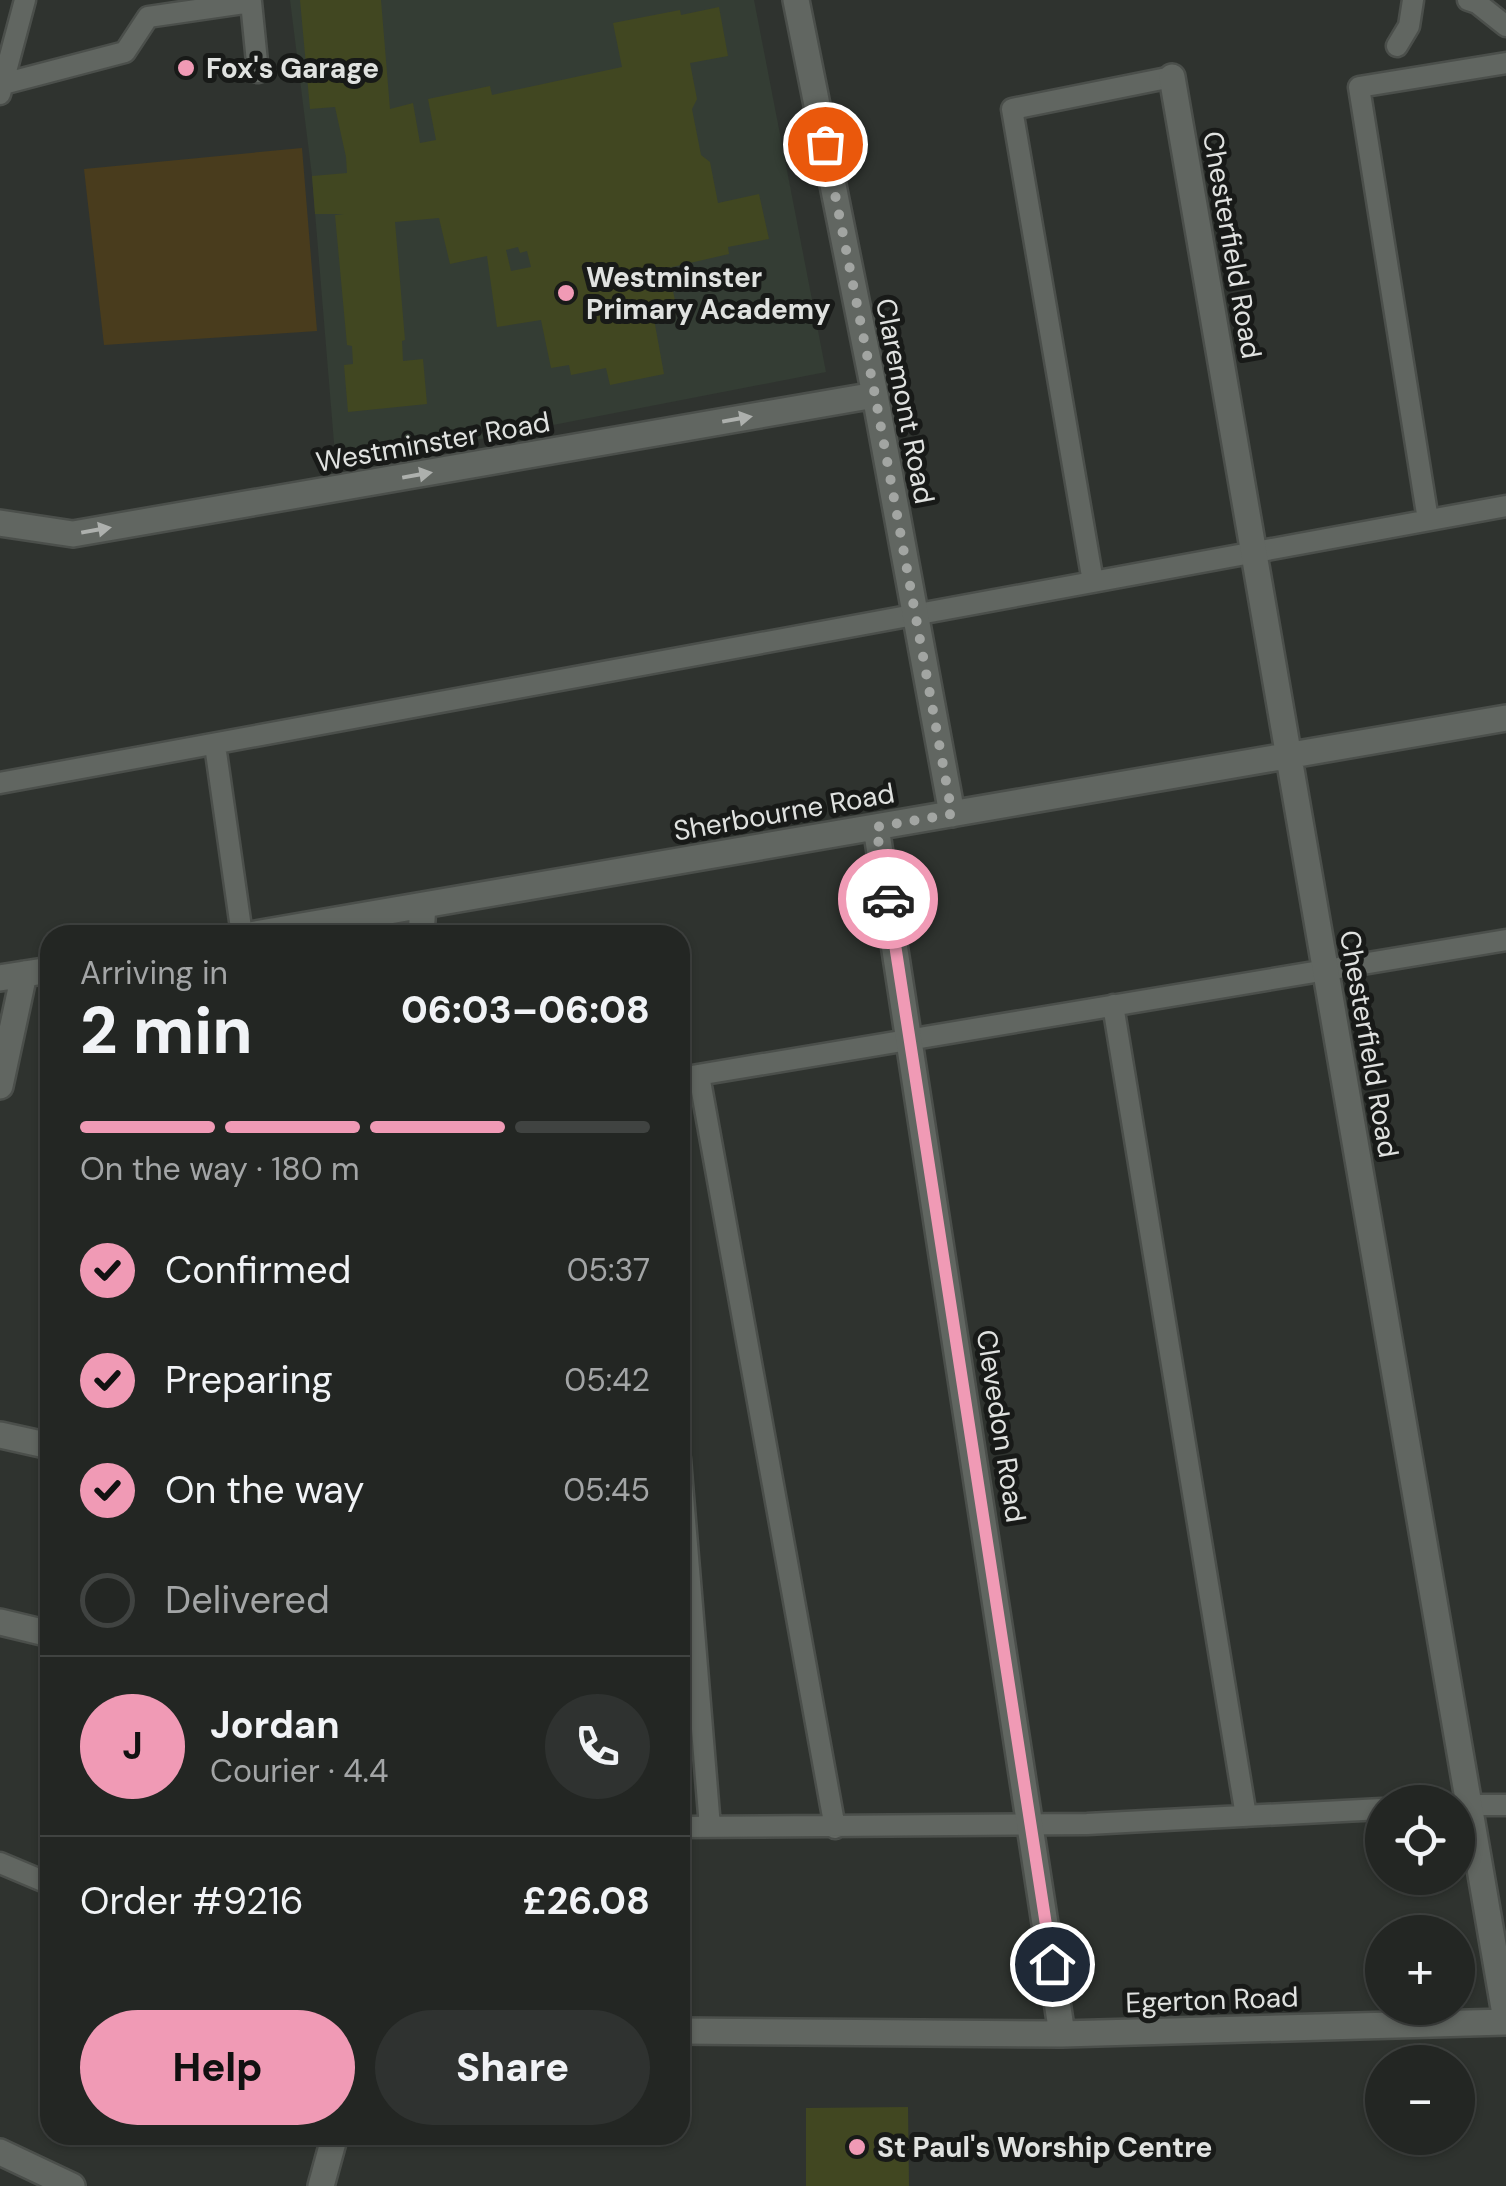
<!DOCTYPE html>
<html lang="en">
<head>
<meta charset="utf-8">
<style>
	:root { --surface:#232623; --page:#2f3230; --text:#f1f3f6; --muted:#a3a5a6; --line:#404341; --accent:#f09ab5 }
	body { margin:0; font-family:"DM Sans",sans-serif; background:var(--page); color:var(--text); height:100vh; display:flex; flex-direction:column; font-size:38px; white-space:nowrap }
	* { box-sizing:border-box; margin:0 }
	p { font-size:32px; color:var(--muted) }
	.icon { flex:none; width:55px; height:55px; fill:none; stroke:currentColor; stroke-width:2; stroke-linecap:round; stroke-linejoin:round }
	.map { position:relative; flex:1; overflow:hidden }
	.drawer { position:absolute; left:40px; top:925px; width:650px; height:1220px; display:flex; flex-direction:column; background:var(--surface); border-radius:30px; box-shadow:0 2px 8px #0004,0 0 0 2px var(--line) }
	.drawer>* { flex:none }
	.tools { position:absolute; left:1365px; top:1785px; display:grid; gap:20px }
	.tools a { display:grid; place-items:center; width:110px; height:110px; border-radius:50%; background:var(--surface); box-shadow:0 2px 8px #0004,0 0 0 2px var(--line); font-size:50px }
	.pin { position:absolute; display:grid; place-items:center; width:85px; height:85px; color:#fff; margin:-42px; border:5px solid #fff; border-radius:50%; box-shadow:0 2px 10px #0007 }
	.courier { position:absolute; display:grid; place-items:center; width:100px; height:100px; margin:-50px; border:8px solid #f09ab5; border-radius:50%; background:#fff; color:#222; box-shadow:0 2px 12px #0007 }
	.head em { font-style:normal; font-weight:800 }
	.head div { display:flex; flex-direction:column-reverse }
	.head { display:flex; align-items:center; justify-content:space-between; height:170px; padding:0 40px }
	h1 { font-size:65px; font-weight:800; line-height:75px }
	.bar { display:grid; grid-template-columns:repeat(4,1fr); gap:15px 10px; align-content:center; height:120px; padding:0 40px }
	.bar i { height:12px; border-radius:8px; background:var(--line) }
	.bar .on { background:var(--accent) }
	.bar p { grid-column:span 4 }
	.line { display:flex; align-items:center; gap:25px; padding:0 40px; border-top:2px solid var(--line) }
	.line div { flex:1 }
	.round { display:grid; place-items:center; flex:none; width:105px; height:105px; border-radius:52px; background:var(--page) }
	ol { padding:0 40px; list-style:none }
	li { display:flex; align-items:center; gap:30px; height:110px }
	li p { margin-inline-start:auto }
	li .icon { padding:10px; border-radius:50%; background:var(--accent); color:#111; stroke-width:4 }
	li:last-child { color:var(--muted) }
	li i { width:55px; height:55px; border:5px solid var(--line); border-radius:50% }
	.button { display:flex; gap:20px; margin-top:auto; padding:20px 40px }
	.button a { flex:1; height:115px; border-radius:60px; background:var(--accent); color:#111; font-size:40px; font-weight:800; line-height:115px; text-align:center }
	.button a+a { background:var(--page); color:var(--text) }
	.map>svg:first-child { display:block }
	.built { fill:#343d34 }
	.green { fill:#493c1d }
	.building { fill:#414721; fill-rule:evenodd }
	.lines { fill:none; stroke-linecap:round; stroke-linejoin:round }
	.service-casing { stroke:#4b4f4b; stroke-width:25 }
	.minor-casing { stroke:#4b4f4b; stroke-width:30 }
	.tertiary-casing { stroke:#4b4f4b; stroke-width:30 }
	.service { stroke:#616661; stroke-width:20 }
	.minor { stroke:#616661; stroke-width:25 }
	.tertiary { stroke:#616661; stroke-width:25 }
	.oneway { fill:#adb0ad }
	.done { stroke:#a2a5a2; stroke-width:10; stroke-dasharray:0 18 }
	.route { stroke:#f09ab5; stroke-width:12 }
	.poi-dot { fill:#f09ab5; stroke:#181a18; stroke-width:4 }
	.labels { text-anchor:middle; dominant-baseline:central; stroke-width:10; stroke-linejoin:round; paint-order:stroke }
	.poi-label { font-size:28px; font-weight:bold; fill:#e0e2e0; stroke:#181a18; text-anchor:start }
	.street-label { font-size:28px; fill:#e0e2e0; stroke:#181a18 }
</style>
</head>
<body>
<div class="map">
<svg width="1506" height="2186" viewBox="0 0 1506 2186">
	<rect width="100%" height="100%" fill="#2f332f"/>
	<path class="built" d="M 290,0 L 754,0 L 826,372 L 336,467 L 312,176 Z"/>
	<path class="green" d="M 302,148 L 317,331 L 104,345 L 84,169 Z"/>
	<path class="building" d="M 300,0 L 381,0 L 390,109 L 413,103 L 420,143 L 436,140 L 428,99 L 490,86 L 492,95 L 622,67 L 613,23 L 680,10 L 681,15 L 719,7 L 728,56 L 690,63 L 697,99 L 692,109 L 701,155 L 710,162 L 718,203 L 759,194 L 769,239 L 728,247 L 729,254 L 668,268 L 678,314 L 654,319 L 664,374 L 610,385 L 606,368 L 571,375 L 569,365 L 551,368 L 541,320 L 497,327 L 487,256 L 450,264 L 439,218 L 395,222 L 405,340 L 402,341 L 403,361 L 423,359 L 427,404 L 348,412 L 344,365 L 353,364 L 352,346 L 347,345 L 335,215 L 344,214 L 315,214 L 312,176 L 347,173 L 346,157 L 335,107 L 310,109 ZM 518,247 L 520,253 L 527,251 L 531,267 L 511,271 L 506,250 Z
		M 908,2107 L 909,2186 L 806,2186 L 806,2108 Z"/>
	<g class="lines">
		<defs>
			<path id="service" d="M 1468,0 L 1477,3 L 1506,26
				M 1397,46 L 1409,26 L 1413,0
				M 3,84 L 125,52 L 148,17 L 251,2 L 258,72
				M 0,94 L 25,0
				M 1428,520 L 1359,87 L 1506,63
				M 1093,582 L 1012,109 L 1172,77
				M 215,745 L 242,935
				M 0,783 L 1506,506
				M 1113,1005 L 1246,1816
				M 699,1075 L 835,1828
				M 680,1078 L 1506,940
				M 680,1459 L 710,1827
				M 1458,1805 L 1506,1805
				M 680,1827 L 1087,1824 L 1382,1809
				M 0,1863 L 50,1884"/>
			<path id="minor" d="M 796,0 L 875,395 L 952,814
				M 1172,77 L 1506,2020
				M 0,523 L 73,534 L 875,395
				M 876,827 L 1062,2034
				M 250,935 L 1506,718
				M 421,935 L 423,905
				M 0,978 L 50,970
				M 0,1086 L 24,974
				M 0,1435 L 50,1446
				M 0,1622 L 50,1634
				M 680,2031 L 1062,2034 L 1506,2022
				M 321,2186 L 335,2135"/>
			<path id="tertiary" d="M 0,2152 L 72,2186"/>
		</defs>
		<use href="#service" class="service-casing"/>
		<use href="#minor" class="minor-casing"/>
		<use href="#tertiary" class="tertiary-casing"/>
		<use href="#service" class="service"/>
		<use href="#minor" class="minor"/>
		<use href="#tertiary" class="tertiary"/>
	</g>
	<defs><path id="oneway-solid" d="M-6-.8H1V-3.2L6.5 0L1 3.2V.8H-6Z" transform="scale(2.5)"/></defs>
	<g class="oneway">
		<use href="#oneway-solid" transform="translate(737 419) rotate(-10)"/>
		<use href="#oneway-solid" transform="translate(417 475) rotate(-10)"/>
		<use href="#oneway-solid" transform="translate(96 530) rotate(-10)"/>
	</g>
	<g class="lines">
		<path class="done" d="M 825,144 L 875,395 L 952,814 L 876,827 L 888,899"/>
		<path class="route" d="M 888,899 L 1052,1964"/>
	</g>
	<g class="poi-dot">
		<circle cx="186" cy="68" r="10"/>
		<circle cx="566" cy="293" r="10"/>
		<circle cx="857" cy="2147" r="10"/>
	</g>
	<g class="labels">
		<g class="poi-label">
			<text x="206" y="68">Fox's Garage</text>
			<text x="586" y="277">Westminster<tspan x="586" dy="32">Primary Academy</tspan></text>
			<text x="877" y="2147">St Paul's Worship Centre</text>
		</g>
		<g class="street-label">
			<text transform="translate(1232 245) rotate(80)">Chesterfield Road</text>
			<text transform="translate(905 401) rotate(79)">Claremont Road</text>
			<text transform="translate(433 442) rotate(-10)">Westminster Road</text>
			<text transform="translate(784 812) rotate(-10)">Sherbourne Road</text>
			<text transform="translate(1369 1044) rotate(80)">Chesterfield Road</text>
			<text transform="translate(1001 1426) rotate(81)">Clevedon Road</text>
			<text transform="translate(1212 2000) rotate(-2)">Egerton Road</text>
		</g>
	</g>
</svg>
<div class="tools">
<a><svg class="icon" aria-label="locate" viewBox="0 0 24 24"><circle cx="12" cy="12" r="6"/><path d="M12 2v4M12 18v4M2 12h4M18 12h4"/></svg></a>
<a>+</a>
<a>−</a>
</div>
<div class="pin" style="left:825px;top:144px;background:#ea580c"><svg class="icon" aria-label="bag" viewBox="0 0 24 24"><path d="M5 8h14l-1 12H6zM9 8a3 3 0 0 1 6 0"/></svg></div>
<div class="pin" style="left:1052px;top:1964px;background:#1f2937"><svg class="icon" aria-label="home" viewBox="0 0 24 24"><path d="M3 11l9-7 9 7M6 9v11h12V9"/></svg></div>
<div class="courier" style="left:888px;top:899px"><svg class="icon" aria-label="car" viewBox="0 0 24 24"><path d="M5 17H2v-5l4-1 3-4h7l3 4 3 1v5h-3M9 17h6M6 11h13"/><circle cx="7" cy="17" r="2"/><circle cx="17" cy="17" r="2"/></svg></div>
<section class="drawer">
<div class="head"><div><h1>2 min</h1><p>Arriving in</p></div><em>06:03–06:08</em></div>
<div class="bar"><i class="on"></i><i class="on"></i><i class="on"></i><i></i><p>On the way · 180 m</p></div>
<ol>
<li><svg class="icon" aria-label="check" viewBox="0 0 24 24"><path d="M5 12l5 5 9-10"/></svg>Confirmed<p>05:37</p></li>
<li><svg class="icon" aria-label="check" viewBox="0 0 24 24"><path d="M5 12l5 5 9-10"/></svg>Preparing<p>05:42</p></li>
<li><svg class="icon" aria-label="check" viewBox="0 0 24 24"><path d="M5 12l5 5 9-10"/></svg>On the way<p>05:45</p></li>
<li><i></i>Delivered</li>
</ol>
<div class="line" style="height:180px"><b class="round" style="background:var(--accent);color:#111">J</b><div><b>Jordan</b><p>Courier · 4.4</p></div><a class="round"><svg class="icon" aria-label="phone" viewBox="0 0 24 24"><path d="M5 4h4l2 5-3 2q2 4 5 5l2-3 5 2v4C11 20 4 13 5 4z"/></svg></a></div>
<div class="line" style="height:130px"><div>Order #9216</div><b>£26.08</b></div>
<div class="button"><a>Help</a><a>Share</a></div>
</section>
</div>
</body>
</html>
